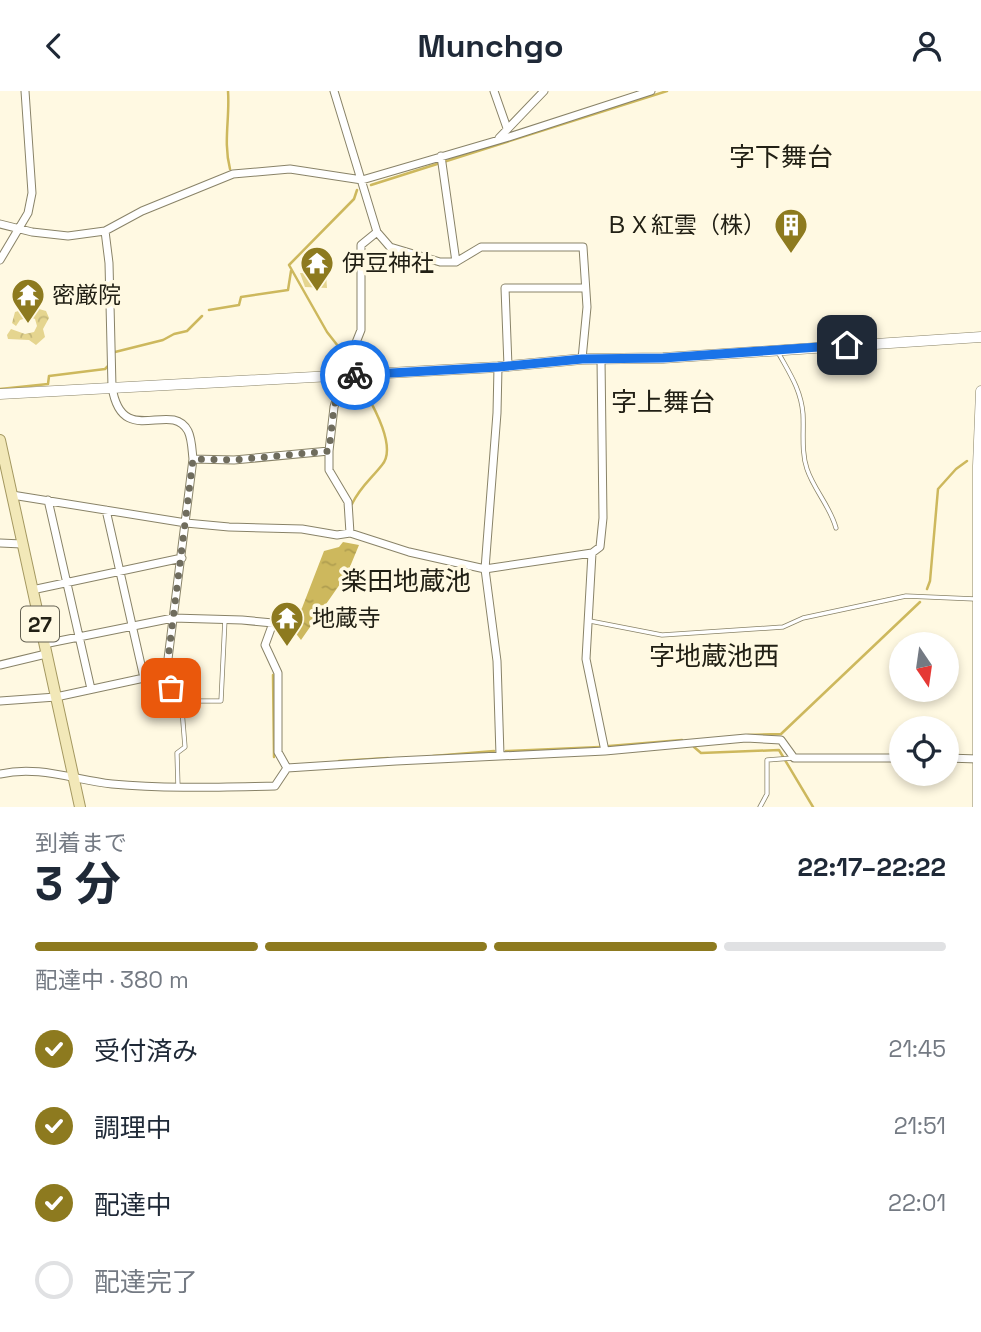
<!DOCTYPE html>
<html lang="ja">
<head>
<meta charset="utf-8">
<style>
	:root { --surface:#fff; --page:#f6f6f7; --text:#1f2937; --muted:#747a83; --line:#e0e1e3; --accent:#8d7a1f }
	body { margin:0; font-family:"Space Grotesk","Noto Sans JP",sans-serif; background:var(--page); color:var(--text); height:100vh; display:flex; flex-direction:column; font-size:26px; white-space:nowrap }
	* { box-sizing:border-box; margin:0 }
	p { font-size:23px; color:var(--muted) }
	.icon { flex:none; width:38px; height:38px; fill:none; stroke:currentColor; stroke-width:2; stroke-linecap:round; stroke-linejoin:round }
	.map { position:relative; height:716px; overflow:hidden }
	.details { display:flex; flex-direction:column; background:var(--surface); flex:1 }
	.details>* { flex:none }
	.needle { width:46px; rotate:167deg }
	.buttons { position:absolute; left:889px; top:541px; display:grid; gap:14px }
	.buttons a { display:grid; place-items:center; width:70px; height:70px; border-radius:50%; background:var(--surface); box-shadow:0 4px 10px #0003; font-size:35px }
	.pin { position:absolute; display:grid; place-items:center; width:60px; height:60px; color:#fff; margin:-30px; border-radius:14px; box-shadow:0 4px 10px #0006 }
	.courier { position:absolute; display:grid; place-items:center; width:70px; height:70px; margin:-35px; border:5px solid #1a73e8; border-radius:50%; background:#fff; color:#222; box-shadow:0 2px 9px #0007 }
	.summary em { font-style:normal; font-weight:700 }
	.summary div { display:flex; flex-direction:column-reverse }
	.summary { display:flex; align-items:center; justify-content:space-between; height:119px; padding:0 35px }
	h1 { font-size:46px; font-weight:700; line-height:52px }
	.bar { display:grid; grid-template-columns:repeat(4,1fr); gap:10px 7px; align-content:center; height:84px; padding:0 35px }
	.bar i { height:9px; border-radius:5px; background:var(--line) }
	.bar .on { background:var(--accent) }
	.bar p { grid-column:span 4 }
	ol { padding:0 35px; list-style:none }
	li { display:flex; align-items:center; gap:21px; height:77px }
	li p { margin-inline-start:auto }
	li .icon { padding:7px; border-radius:50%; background:var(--accent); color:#fff; stroke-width:4 }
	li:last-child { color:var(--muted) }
	li i { width:38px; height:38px; border:4px solid var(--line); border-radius:50% }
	header { display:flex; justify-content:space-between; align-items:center; height:91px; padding:0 35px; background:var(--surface); font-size:32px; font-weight:700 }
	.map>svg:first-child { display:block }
	.forest { fill:url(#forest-crowns) }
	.park { fill:#e5d58f }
	.water { fill:url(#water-ripples) }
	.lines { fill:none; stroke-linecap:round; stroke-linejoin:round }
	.stream { stroke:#cdb85d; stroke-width:2.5 }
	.lane-casing { stroke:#898368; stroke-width:5 }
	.street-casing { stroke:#898368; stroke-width:9 }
	.secondary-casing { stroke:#898368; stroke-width:11 }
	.primary-casing { stroke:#a49860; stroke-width:12 }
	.lane { stroke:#fff; stroke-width:3.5 }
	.street { stroke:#fff; stroke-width:7 }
	.secondary { stroke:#fff; stroke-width:10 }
	.primary { stroke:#f2e8b8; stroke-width:10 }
	.done { stroke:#6f6c5d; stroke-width:7; stroke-dasharray:0 12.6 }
	.route { stroke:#1a73e8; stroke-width:9 }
	.labels { text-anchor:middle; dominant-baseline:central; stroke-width:7; stroke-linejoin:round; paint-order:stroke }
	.shield { fill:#fff9e2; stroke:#646152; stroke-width:2 }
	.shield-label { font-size:21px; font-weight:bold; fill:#222015 }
	.poi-label { font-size:23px; fill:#222015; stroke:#fff9e2; text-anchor:start }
	.quarter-label { font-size:26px; fill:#222015; stroke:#fff9e2 }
</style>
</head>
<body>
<header><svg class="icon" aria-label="back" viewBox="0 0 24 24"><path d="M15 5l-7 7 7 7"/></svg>Munchgo<svg class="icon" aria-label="person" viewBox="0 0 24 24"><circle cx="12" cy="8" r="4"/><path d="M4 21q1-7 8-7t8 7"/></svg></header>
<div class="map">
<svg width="981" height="716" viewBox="0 0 981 716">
	<defs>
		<pattern id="forest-crowns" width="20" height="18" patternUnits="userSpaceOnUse" patternTransform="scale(1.75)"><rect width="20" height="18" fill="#e5d58f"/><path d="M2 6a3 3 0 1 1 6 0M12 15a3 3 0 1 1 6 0" fill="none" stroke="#c4b77a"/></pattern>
		<pattern id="water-ripples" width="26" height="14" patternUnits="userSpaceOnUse" patternTransform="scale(1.75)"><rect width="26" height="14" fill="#cdb85d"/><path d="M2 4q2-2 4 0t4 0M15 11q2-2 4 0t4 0" fill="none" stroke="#b09e50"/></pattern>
	</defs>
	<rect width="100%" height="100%" fill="#fff9e2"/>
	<path class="forest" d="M 32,216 L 46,220 L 49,227 L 43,238 L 45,246 L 36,254 L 29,249 L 8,248 L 7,244 L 11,238 L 25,243 L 34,241 L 37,235 L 35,228 L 30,226 L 20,229 L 16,235 L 12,232 L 15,221 Z"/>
	<path class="park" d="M 300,182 L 326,183 L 327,197 L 305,196 Z"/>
	<path class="water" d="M 343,451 L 359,454 L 347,483 L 301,549 L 290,535 L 302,517 L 324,460 L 339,456 Z"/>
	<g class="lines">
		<path class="stream" d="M 228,0 C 230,27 223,51 230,78
			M 371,94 L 667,0
			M 209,219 L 239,214 L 241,206 L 288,199 L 291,180
			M 115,261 L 163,249 L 174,243 L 187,240 L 202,225
			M 345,264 L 327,241 L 289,174 L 354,108 L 357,99
			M 0,298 L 48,293 L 49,285 L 105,278 L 108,275
			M 352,413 C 360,396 371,388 382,374 C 398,356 371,311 361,293
			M 927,498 L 930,490 L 938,398 L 956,378 L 967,370
			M 273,584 L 274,666
			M 748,644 L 781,643 L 920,511
			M 609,655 L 682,649
			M 694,656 L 701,662 L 779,659 L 813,716
			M 506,660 L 600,656
			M 433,665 L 494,660
			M 339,670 L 388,667"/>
		<defs>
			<path id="lane" d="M 779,263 C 790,283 801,299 803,323 C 804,341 801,360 807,378 C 814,399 830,415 836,437
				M 590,530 L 662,544 L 783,536 L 803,527 L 906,505 L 975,508
				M 183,619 L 196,610 L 221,610 L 225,528
				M 178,696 L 177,662 L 185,656 L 182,619
				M 760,716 L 767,703 L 767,669 L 793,667"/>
			<path id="street" d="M 334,0 L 377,141 L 390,156 L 440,171 L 456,171 L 481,156 L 583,156 L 587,216 L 582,268
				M 494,0 L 507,37
				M 499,47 L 544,0
				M 441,65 L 456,171
				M 0,133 L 32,141 L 68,145 L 105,140 L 142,120 L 233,83 L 290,78 L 362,89 L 509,46 L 651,0
				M 105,140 L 109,172 L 112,296 C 122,359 171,308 188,340 C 192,348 192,360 193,368 L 167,576 L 171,597 L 168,615 L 176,619
				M 0,169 L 28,122 L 32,102 L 25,0
				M 508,275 L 505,197 L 585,197
				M 498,276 L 497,322 L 485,478 L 497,570 L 500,664
				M 193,368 L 234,369 L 329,360
				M 12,404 L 186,432 L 229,436 L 302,438 L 337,444 L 350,442 L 409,461 L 485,478 L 592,462 L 600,456 L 603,427 L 601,268
				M 48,409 L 91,598
				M 350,442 L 348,411 L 329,379 L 329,360 L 334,316 L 343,284 L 361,239 L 361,154 L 377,141
				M 0,452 L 22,453
				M 592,462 L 586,568 L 605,660
				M 32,499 L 182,467
				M 44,553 L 173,527 L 242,529 L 273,532 L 265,554 L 278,582 L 278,661 L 287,677
				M 0,574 L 46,563
				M 144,587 L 167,582
				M 0,610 L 56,606 L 144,587 L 106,419
				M 947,667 L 978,668
				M 0,683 C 39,674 74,689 112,693 C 166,698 221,696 275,695 L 287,677 L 396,670 L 605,660 L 746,647 L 781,649 L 794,667 L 901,667"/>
			<path id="secondary" d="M 0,303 L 498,276 L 582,268 L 663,267 L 981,246
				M 978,716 L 978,375 L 981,300"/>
			<path id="primary" d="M 0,349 L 80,716"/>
		</defs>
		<use href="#lane" class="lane-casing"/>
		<use href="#street" class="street-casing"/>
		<use href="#secondary" class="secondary-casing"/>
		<use href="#primary" class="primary-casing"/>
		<use href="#lane" class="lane"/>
		<use href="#street" class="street"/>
		<use href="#secondary" class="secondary"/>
		<use href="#primary" class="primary"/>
	</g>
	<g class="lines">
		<path class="done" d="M 171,597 L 167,576 L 193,368 L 234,369 L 329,360 L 334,316 L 343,284 L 355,284"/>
		<path class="route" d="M 355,284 L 498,276 L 582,268 L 663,267 L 847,254"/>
	</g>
	<defs>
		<symbol id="building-pin" viewBox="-11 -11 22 30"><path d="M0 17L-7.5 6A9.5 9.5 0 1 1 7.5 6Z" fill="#8d7a1f" stroke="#fff9e2"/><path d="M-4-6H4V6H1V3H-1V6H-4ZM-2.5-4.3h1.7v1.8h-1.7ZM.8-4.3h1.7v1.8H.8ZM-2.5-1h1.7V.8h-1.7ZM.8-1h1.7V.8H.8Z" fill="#fff"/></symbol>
		<symbol id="temple-pin" viewBox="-11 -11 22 30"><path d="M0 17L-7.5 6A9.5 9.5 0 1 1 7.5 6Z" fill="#8d7a1f" stroke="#fff9e2"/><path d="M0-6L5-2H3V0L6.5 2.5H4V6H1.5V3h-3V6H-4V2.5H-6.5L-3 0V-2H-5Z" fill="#fff"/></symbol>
	</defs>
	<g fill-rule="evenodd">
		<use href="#building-pin" x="772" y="115" width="38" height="52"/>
		<use href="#temple-pin" x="298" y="153" width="38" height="52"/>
		<use href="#temple-pin" x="9" y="185" width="38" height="52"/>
		<use href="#temple-pin" x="268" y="508" width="38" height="52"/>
	</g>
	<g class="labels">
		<rect class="shield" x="21" y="515.5" width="38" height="35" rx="5"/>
		<g class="shield-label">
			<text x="40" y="533">27</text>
		</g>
		<g class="poi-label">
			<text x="766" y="134" text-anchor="end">ＢＸ紅雲（株）</text>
			<text x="342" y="172">伊豆神社</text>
			<text x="52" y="204">密厳院</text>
			<text x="312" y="527">地蔵寺</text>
		</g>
		<g class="quarter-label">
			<text x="781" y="66">字下舞台</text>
			<text x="663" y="311">字上舞台</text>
			<text x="406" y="490">楽田地蔵池</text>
			<text x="714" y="565">字地蔵池西</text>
		</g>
	</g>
</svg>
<div class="buttons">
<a><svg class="needle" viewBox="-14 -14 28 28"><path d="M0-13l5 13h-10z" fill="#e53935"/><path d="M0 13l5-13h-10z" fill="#747a83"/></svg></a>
<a><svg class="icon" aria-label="locate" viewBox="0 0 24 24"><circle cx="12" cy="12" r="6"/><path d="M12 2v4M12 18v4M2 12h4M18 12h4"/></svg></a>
</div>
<div class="pin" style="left:171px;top:597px;background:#ea580c"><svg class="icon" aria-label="bag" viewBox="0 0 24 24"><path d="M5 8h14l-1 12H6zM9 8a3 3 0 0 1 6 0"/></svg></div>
<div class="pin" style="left:847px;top:254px;background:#1f2937"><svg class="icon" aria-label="home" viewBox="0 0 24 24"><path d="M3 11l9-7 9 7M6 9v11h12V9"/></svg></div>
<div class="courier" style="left:355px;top:284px"><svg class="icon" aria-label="bike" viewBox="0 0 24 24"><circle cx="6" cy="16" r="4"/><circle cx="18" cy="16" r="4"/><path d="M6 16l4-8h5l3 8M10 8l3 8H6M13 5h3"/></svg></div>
</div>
<section class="details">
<div class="summary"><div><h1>3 分</h1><p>到着まで</p></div><em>22:17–22:22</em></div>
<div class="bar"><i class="on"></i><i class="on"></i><i class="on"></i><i></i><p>配達中 · 380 m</p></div>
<ol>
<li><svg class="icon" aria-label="check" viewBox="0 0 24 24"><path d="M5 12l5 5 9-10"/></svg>受付済み<p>21:45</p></li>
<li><svg class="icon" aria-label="check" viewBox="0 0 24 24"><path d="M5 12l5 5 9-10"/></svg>調理中<p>21:51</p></li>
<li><svg class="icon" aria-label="check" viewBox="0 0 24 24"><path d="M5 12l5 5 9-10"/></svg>配達中<p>22:01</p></li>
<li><i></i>配達完了</li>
</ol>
</section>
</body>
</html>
